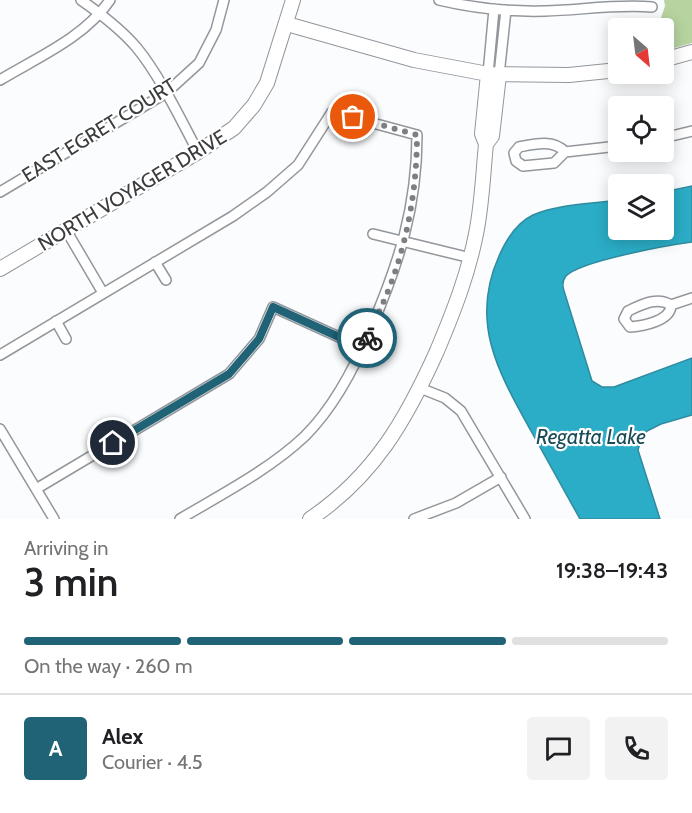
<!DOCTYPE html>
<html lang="en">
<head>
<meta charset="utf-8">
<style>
	:root { --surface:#fff; --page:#f2f2f2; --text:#202124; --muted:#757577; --line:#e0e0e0; --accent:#206376 }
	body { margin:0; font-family:Cabin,sans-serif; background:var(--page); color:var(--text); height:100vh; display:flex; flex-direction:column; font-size:22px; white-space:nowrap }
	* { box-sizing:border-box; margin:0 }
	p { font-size:20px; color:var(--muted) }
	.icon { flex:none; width:33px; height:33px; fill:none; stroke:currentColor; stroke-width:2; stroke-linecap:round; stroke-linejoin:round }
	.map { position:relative; height:519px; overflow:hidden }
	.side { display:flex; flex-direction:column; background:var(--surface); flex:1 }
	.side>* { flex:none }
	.needle { width:39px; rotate:152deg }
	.controls { position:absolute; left:608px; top:18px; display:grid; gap:12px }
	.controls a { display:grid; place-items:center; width:66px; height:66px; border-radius:6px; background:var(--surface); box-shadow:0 3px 15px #0003; font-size:30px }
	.pin { position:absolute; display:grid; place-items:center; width:51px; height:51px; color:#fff; margin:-26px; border:3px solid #fff; border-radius:50%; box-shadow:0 2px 6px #0007 }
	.courier { position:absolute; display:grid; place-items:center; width:60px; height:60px; margin:-30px; border:4px solid #206376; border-radius:50%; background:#fff; color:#222; box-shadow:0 2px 8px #0007 }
	.head em { font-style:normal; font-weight:600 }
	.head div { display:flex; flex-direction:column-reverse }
	.head { display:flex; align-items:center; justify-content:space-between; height:102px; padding:0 24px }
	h1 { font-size:39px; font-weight:600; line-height:45px }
	.bar { display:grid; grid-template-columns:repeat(4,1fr); gap:9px 6px; align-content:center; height:72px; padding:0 24px }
	.bar i { height:8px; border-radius:4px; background:var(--line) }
	.bar .selected { background:var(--accent) }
	.bar p { grid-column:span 4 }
	.line { display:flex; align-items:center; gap:15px; padding:0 24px; border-top:2px solid var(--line) }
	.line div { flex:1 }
	.round { display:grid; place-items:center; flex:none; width:63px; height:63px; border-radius:6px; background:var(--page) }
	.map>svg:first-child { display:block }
	.green { fill:#b7d4a0 }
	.water { fill:#2badc7; stroke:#308b9e; stroke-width:1.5 }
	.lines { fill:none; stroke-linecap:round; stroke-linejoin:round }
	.street-casing { stroke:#93979c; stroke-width:12 }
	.secondary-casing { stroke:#93979c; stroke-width:16 }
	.street { stroke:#fff; stroke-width:9 }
	.secondary { stroke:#fff; stroke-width:14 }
	.done { stroke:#7d7f81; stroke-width:6; stroke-dasharray:0 10.8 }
	.route { stroke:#206376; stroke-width:8 }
	.labels { text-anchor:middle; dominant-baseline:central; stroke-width:4.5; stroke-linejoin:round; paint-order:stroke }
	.street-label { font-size:20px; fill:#3a3c3e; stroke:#fff }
	.water-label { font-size:21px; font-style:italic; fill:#194c58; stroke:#fff }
</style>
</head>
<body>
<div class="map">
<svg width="692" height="519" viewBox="0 0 692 519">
	<rect width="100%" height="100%" fill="#fafcfe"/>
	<path class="green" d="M 664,0 L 692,0 L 692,43 L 663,51 L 663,28 L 649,28 L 648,24 L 661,18 L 665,6 Z"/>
	<path class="water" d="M 692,186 L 692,242 C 669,245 580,261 566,276 C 561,282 563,288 565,294 L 592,381 L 602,387 L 614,387 L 692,358 L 692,415 L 661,424 L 647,431 L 642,437 L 638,450 L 660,519 L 580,519 C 564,490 548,461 531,431 C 499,373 469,323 499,256 C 506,240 516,223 533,215 C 558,204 591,204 618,200 L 618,230 L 663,230 L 663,192 Z"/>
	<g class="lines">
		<defs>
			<path id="street" d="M 81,0 C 101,14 122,30 137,48 C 160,76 181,120 198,152
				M 439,0 C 473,8 510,12 545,11 C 581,10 616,4 652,7
				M 488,74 L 494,9
				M 499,75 L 506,10
				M 0,80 C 38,57 84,38 110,0
				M 663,138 L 692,131
				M 565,152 C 554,139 534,144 519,147 L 514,153 L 516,161 L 523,166 L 554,163 L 565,152 L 618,146
				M 0,192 L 166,93 L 199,63 L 216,30 L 224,0
				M 66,230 L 103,293
				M 373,234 L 471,258
				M 155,262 L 166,280
				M 671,305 C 671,321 643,326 630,327 L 624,319 L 628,311 C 641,305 657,296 671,305 L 692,298
				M 56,321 L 66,339
				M 0,355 L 233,216 L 267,192 L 298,165 L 332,112 L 417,135 C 417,207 399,263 371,328 C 355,367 335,406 305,436 C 269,470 222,494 180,519
				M 420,388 L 445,398 L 461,411 L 525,519
				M 0,429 L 54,519
				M 36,489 L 229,374 L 259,339 L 273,307 L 363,348
				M 414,519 L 456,503 L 501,477"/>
			<path id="secondary" d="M 287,24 L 414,60 L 488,74 L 569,75 L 618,70
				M 663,60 L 692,52
				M 486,144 L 482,134 L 488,74
				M 0,269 L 198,152 L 234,128 L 254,105 L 267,83 L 293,0
				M 310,519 C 374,476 406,420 437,351 C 453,313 468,275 476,234 C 482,205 483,174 486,144 L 492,136 L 499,75"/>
		</defs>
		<use href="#street" class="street-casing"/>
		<use href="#secondary" class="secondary-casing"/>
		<use href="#street" class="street"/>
		<use href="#secondary" class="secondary"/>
	</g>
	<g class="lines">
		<path class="done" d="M 353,117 L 417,135 C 417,183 409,233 393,278 C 386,298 376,318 367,338"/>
		<path class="route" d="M 113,443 L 229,374 L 259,339 L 273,307 L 363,348 L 367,338"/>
	</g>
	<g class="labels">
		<g class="street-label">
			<text transform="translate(99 130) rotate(-32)">EAST EGRET COURT</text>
			<text transform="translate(132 190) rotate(-31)">NORTH VOYAGER DRIVE</text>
		</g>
		<g class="water-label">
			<text x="591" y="436">Regatta Lake</text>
		</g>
	</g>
</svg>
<div class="controls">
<a><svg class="needle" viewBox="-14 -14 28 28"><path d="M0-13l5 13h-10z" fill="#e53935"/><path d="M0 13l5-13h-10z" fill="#757577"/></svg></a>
<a><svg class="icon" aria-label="locate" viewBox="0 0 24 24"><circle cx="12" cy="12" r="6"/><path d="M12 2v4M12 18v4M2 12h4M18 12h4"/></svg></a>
<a><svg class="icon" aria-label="layers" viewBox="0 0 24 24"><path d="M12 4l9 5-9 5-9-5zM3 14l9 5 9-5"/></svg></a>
</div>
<div class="pin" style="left:353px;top:117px;background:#ea580c"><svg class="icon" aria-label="bag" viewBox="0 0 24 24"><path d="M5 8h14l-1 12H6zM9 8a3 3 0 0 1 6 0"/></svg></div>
<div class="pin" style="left:113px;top:443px;background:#1f2937"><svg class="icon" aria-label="home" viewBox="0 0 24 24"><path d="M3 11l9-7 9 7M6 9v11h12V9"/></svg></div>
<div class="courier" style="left:367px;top:338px"><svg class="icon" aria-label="bike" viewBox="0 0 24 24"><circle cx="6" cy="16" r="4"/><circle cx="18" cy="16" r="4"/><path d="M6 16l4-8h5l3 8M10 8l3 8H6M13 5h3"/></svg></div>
</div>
<section class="side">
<div class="head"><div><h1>3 min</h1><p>Arriving in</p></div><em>19:38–19:43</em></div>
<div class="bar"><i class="selected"></i><i class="selected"></i><i class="selected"></i><i></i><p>On the way · 260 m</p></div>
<div class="line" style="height:108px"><b class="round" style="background:var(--accent);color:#fff">A</b><div><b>Alex</b><p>Courier · 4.5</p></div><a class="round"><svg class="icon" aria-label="chat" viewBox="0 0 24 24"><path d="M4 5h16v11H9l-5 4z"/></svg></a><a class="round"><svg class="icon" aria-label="phone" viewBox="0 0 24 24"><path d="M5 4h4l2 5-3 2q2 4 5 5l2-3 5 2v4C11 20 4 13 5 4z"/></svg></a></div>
</section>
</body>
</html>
